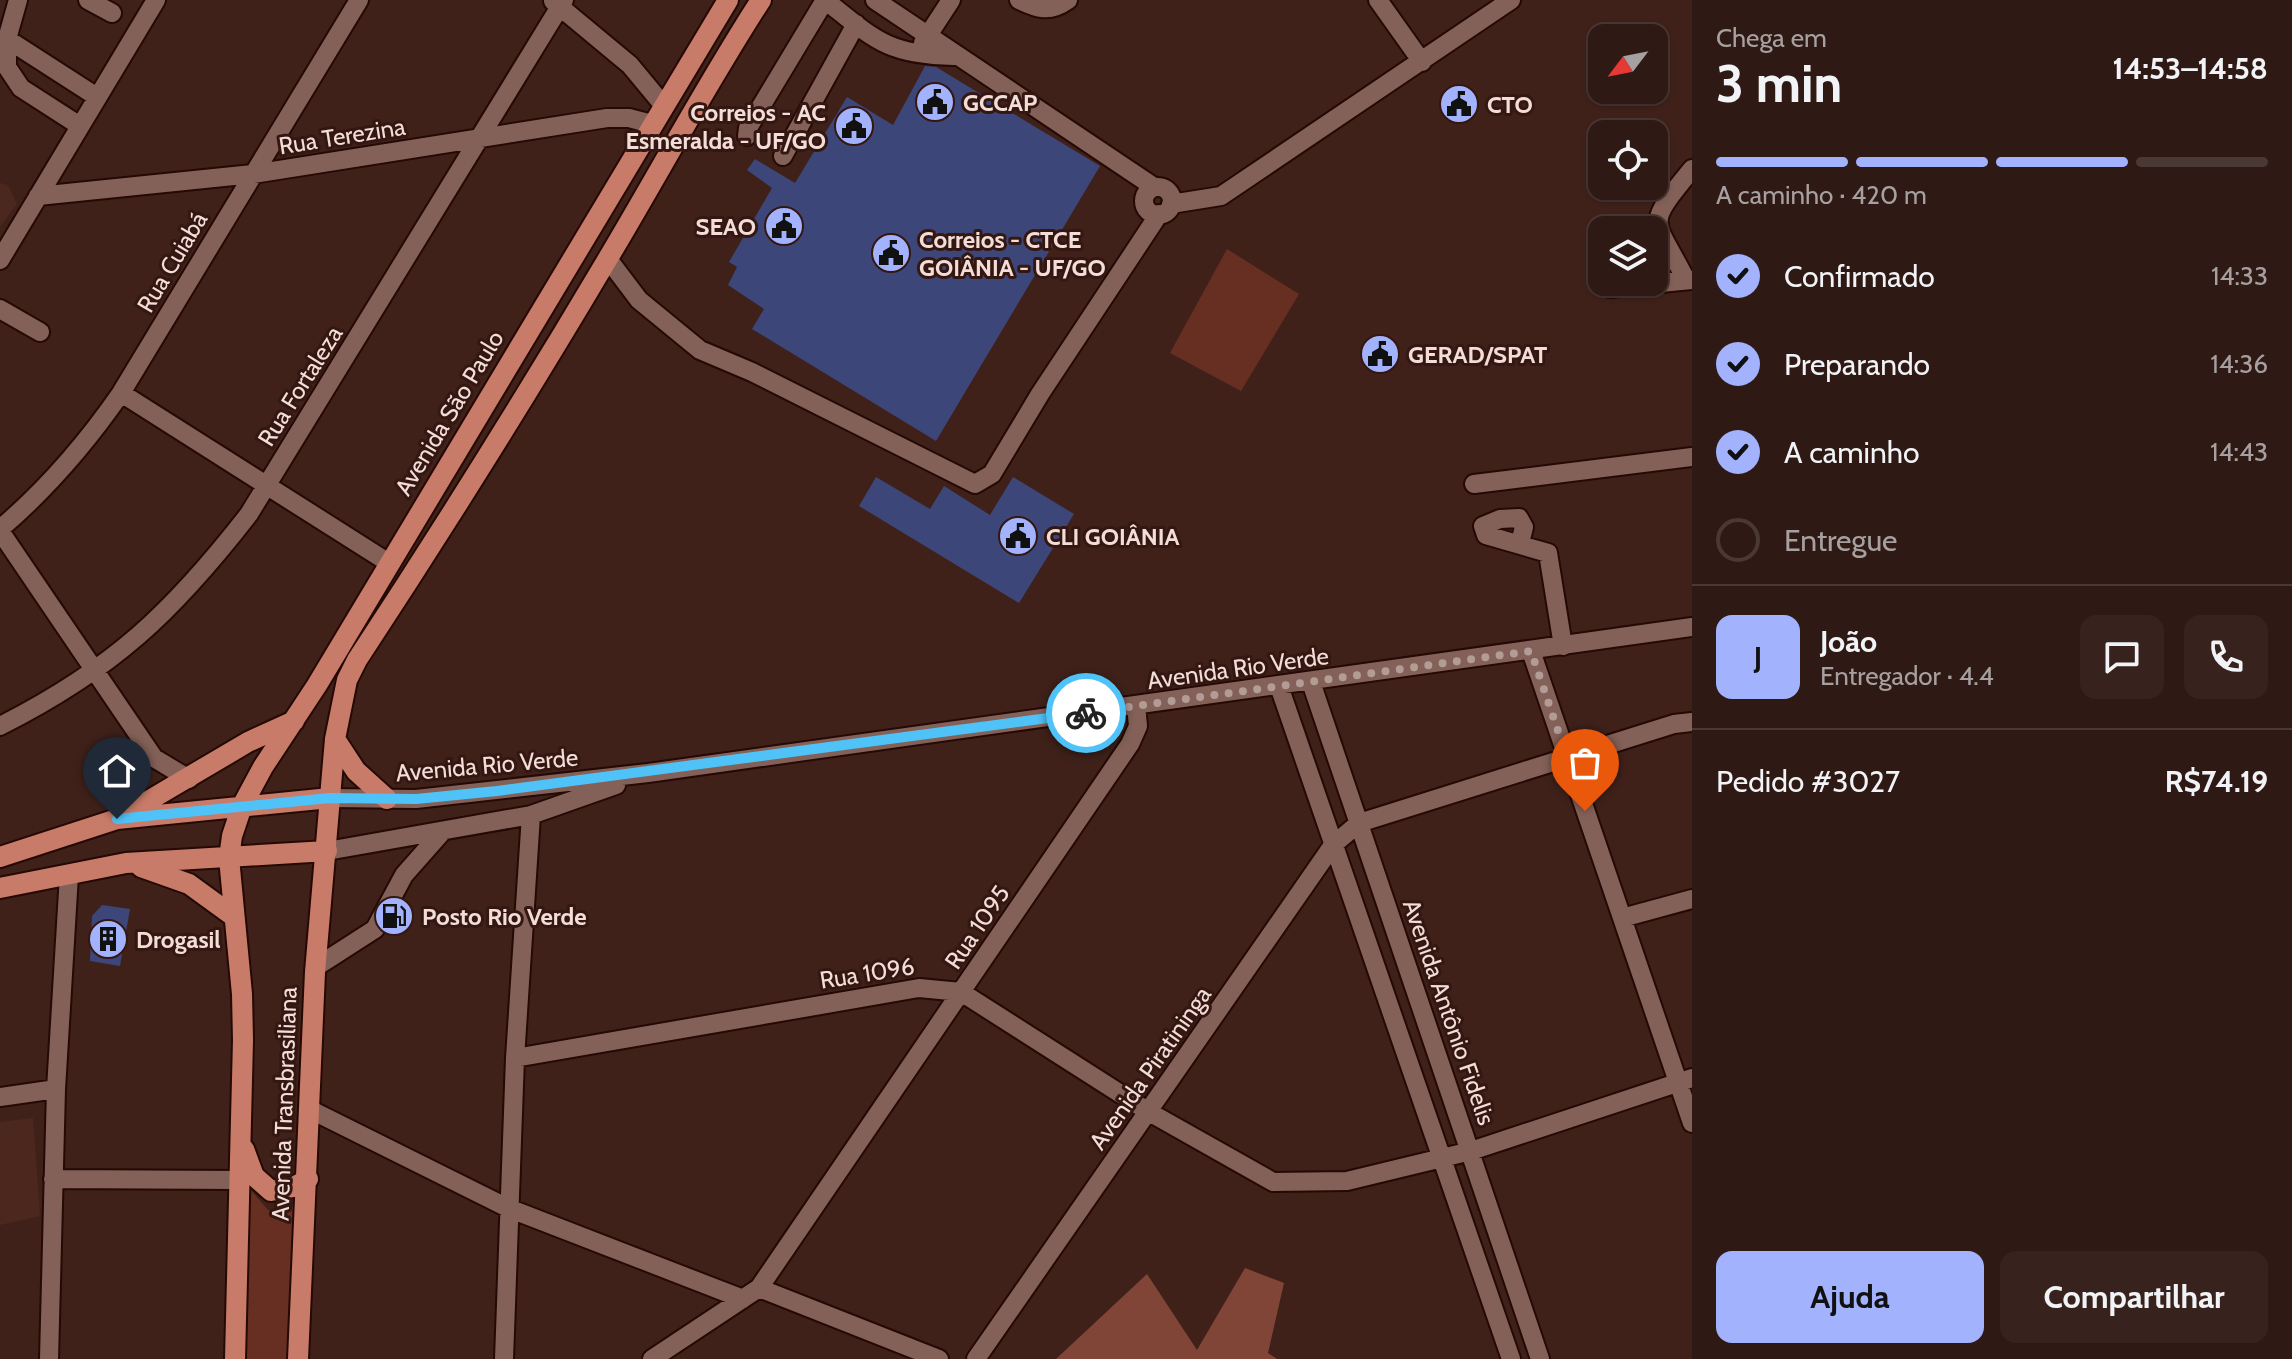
<!DOCTYPE html>
<html lang="pt">
<head>
<meta charset="utf-8">
<style>
	:root { --surface:#2f1914; --page:#37221d; --text:#f1f3f6; --muted:#a7a0a0; --line:#4a3834; --accent:#a2b2fd }
	body { margin:0; font-family:Cabin,sans-serif; background:var(--page); color:var(--text); height:100vh; display:flex; flex-direction:column; font-size:30px; white-space:nowrap }
	* { box-sizing:border-box; margin:0 }
	p { font-size:26px; color:var(--muted) }
	.icon { flex:none; width:44px; height:44px; fill:none; stroke:currentColor; stroke-width:2; stroke-linecap:round; stroke-linejoin:round }
	.map { position:relative; flex:1; overflow:hidden }
	.sheet { display:flex; flex-direction:column; background:var(--surface); width:600px }
	.sheet>* { flex:none }
	.needle { width:52px; rotate:238deg }
	.fabs { position:absolute; left:1588px; top:24px; display:grid; gap:16px }
	.fabs a { display:grid; place-items:center; width:80px; height:80px; border-radius:16px; background:var(--surface); box-shadow:0 2px 6px #0004,0 0 0 2px var(--line); font-size:40px }
	.pin { position:absolute; display:grid; place-items:center; width:68px; height:68px; color:#fff; margin:-82px -34px; border-radius:50% 50% 50% 0; rotate:-45deg; box-shadow:0 0 8px #0007 }
	.pin .icon { rotate:45deg }
	.courier { position:absolute; display:grid; place-items:center; width:80px; height:80px; margin:-40px; border:6px solid #4fc3f7; border-radius:50%; background:#fff; color:#222; box-shadow:0 2px 10px #0007 }
	.overview em { font-style:normal; font-weight:800 }
	.overview div { display:flex; flex-direction:column-reverse }
	.overview { display:flex; align-items:center; justify-content:space-between; height:136px; padding:0 24px }
	h1 { font-size:52px; font-weight:800; line-height:60px }
	.bar { display:grid; grid-template-columns:repeat(4,1fr); gap:12px 8px; align-content:center; height:96px; padding:0 24px }
	.bar i { height:10px; border-radius:6px; background:var(--line) }
	.bar .active { background:var(--accent) }
	.bar p { grid-column:span 4 }
	.line { display:flex; align-items:center; gap:20px; padding:0 24px; border-top:2px solid var(--line) }
	.line div { flex:1 }
	.round { display:grid; place-items:center; flex:none; width:84px; height:84px; border-radius:16px; background:var(--page) }
	ol { padding:0 24px; list-style:none }
	li { display:flex; align-items:center; gap:24px; height:88px }
	li p { margin-inline-start:auto }
	li .icon { padding:8px; border-radius:50%; background:var(--accent); color:#111; stroke-width:4 }
	li:last-child { color:var(--muted) }
	li i { width:44px; height:44px; border:4px solid var(--line); border-radius:50% }
	.action { display:flex; gap:16px; margin-top:auto; padding:16px 24px }
	.action a { flex:1; height:92px; border-radius:16px; background:var(--accent); color:#111; font-size:32px; font-weight:800; line-height:92px; text-align:center }
	.action a+a { background:var(--page); color:var(--text) }
	main { display:flex; flex:1; min-height:0 }
	.map>svg:first-child { display:block }
	.built { fill:#4c271e }
	.green { fill:#662f22 }
	.forest { fill:#814537 }
	.building { fill:#3d4679 }
	.lines { fill:none; stroke-linecap:round; stroke-linejoin:round }
	.minor-casing { stroke:#250904; stroke-width:22 }
	.major-casing { stroke:#250904; stroke-width:24 }
	.minor { stroke:#846158; stroke-width:18 }
	.major { stroke:#c87b69; stroke-width:20 }
	.done { stroke:#b39b96; stroke-width:8; stroke-dasharray:0 14.4 }
	.route { stroke:#4fc3f7; stroke-width:10 }
	.labels { text-anchor:middle; dominant-baseline:central; stroke-width:6; stroke-linejoin:round; paint-order:stroke }
	.poi-label { font-size:24px; font-weight:bold; fill:#f2ddd8; stroke:#341711; text-anchor:start }
	.street-label { font-size:24px; fill:#f2ddd8; stroke:#341711 }
</style>
</head>
<body>
<main>
<div class="map">
<svg width="1692" height="1359" viewBox="0 0 1692 1359">
	<rect width="100%" height="100%" fill="#3f211a"/>
	<path class="built" d="M 0,183 L 8,185 L 17,204 L 0,227 Z
		M 33,1118 L 40,1216 L 0,1225 L 0,1122 Z"/>
	<path class="green" d="M 1227,249 L 1299,294 L 1241,391 L 1170,353 Z
		M 250,1189 L 268,1210 L 289,1210 L 301,1199 L 290,1359 L 245,1359 Z"/>
	<path class="forest" d="M 1245,1268 L 1284,1283 L 1268,1353 L 1277,1359 L 1056,1359 L 1147,1274 L 1197,1350 Z"/>
	<path class="building" d="M 925,66 L 936,67 L 1100,166 L 936,441 L 752,329 L 764,309 L 728,285 L 737,267 L 729,262 L 772,188 L 747,170 L 755,159 L 795,183 L 847,97 L 893,125 Z
		M 876,477 L 930,509 L 944,486 L 990,515 L 1013,477 L 1074,514 L 1019,603 L 859,506 Z
		M 102,905 L 130,909 L 120,966 L 90,961 L 92,916 Z"/>
	<g class="lines">
		<defs>
			<path id="minor" d="M 18,0 L 7,39 L 97,97
				M 88,0 L 112,13
				M 825,0 C 875,40 888,55 954,56
				M 875,0 L 1154,187
				M 1019,0 C 1037,9 1050,13 1068,0
				M 1378,0 L 1422,62
				M 553,1 L 630,65 L 664,106
				M 7,39 L 7,67 L 21,88 L 80,126
				M 923,43 L 951,0
				M 747,136 L 748,128 L 825,0
				M 783,156 L 856,24
				M1144 201a14 14 0 1 1 28 0a14 14 0 1 1-28 0Z
				M 38,196 L 253,174 L 607,118 L 629,118 L 652,124
				M 1171,204 L 1221,196 L 1511,0
				M 608,259 L 639,300 L 700,350 L 752,372 L 975,484 L 992,474 L 1040,394 L 1159,214
				M 0,260 L 156,0
				M 1686,280 C 1654,216 1643,229 1692,169
				M 1610,288 L 1692,280
				M 0,309 L 40,332
				M 121,393 L 389,563
				M 1474,484 L 1692,457
				M 0,529 C 48,488 85,445 121,393 L 359,0
				M 0,531 L 154,758 L 189,779
				M 1520,543 L 1524,527 L 1519,518 L 1500,519 L 1483,526 L 1486,535 L 1548,553 L 1563,646
				M 1531,651 L 1692,1123
				M 1311,682 L 1540,1359
				M 1279,686 L 1511,1359
				M 0,726 C 113,669 172,613 249,514 L 564,0
				M 330,798 L 416,799 L 648,773 L 1692,627
				M 327,851 L 531,815 L 616,785
				M 1622,918 L 1692,899
				M 316,967 L 375,929 L 404,875 L 442,832
				M 515,1058 L 919,988 L 961,992 L 1149,1112 L 1273,1182 L 1347,1181 L 1471,1151 L 1692,1078
				M 0,1097 L 56,1089
				M 311,1110 L 508,1208 L 743,1299
				M 53,1179 L 239,1180
				M 759,1288 L 939,1359
				M 49,1359 L 56,1089 L 69,875
				M 504,1359 L 515,1058 L 531,815
				M 652,1359 L 759,1288 L 1130,744 L 1138,726 L 1136,706
				M 976,1359 L 1333,845 L 1359,823 L 1674,724 L 1692,722"/>
			<path id="major" d="M 335,739 L 356,771 L 387,799
				M 126,814 L 248,742 L 294,721
				M 0,857 L 117,819 L 330,798
				M 141,867 L 189,884 L 233,916
				M 0,888 L 126,863 L 327,851
				M 244,1149 L 254,1176 L 271,1191 L 294,1187 L 308,1179
				M 235,1359 L 243,1040 L 242,994 L 229,858 L 232,836 L 242,806 L 263,767 L 317,685 L 728,0
				M 298,1359 L 315,972 L 335,739 L 347,680 L 357,660 C 443,529 527,395 607,260 C 659,173 706,85 761,0"/>
		</defs>
		<use href="#minor" class="minor-casing"/>
		<use href="#major" class="major-casing"/>
		<use href="#minor" class="minor"/>
		<use href="#major" class="major"/>
	</g>
	<g class="lines">
		<path class="done" d="M 1086,713 L 1531,651 L 1585,811"/>
		<path class="route" d="M 117,819 L 330,798 L 416,799 L 497,791 L 1086,713"/>
	</g>
	<defs>
		<symbol id="civic-disc" viewBox="-11 -11 22 22"><circle r="9.5" fill="#a2b2fd" stroke="#341711"/><path d="M-.6-6.5H3V-4.5H.6V-3L4-1V1h2V6H-6V1h2V-1L-.6-3ZM-1.2 2.5V6h2.4V2.5Z" fill="#111"/></symbol>
		<symbol id="fuel-disc" viewBox="-11 -11 22 22"><circle r="9.5" fill="#a2b2fd" stroke="#341711"/><path d="M-5.5-6h7V0h2V4h1.3V-2.5L3-4.5l.8-.8L6-3V5H2.5V1h-1V6h-7ZM-4.2-4.7v3.2H.2V-4.7Z" fill="#111"/></symbol>
		<symbol id="building-disc" viewBox="-11 -11 22 22"><circle r="9.5" fill="#a2b2fd" stroke="#341711"/><path d="M-4-6H4V6H1V3H-1V6H-4ZM-2.5-4.3h1.7v1.8h-1.7ZM.8-4.3h1.7v1.8H.8ZM-2.5-1h1.7V.8h-1.7ZM.8-1h1.7V.8H.8Z" fill="#111"/></symbol>
	</defs>
	<g fill-rule="evenodd">
		<use href="#civic-disc" x="913" y="80" width="44" height="44"/>
		<use href="#civic-disc" x="1437" y="82" width="44" height="44"/>
		<use href="#civic-disc" x="832" y="104" width="44" height="44"/>
		<use href="#civic-disc" x="762" y="204" width="44" height="44"/>
		<use href="#civic-disc" x="869" y="231" width="44" height="44"/>
		<use href="#civic-disc" x="1358" y="332" width="44" height="44"/>
		<use href="#civic-disc" x="996" y="514" width="44" height="44"/>
		<use href="#fuel-disc" x="372" y="894" width="44" height="44"/>
		<use href="#building-disc" x="86" y="917" width="44" height="44"/>
	</g>
	<g class="labels">
		<g class="poi-label">
			<text x="963" y="102">GCCAP</text>
			<text x="1487" y="104">CTO</text>
			<text x="826" y="112" text-anchor="end">Correios - AC<tspan x="826" dy="28">Esmeralda - UF/GO</tspan></text>
			<text x="756" y="226" text-anchor="end">SEAO</text>
			<text x="919" y="239">Correios - CTCE<tspan x="919" dy="28">GOIÂNIA - UF/GO</tspan></text>
			<text x="1408" y="354">GERAD/SPAT</text>
			<text x="1046" y="536">CLI GOIÂNIA</text>
			<text x="422" y="916">Posto Rio Verde</text>
			<text x="136" y="939">Drogasil</text>
		</g>
		<g class="street-label">
			<text transform="translate(342 136) rotate(-9)">Rua Terezina</text>
			<text transform="translate(172 262) rotate(-59)">Rua Cuiabá</text>
			<text transform="translate(300 386) rotate(-58)">Rua Fortaleza</text>
			<text transform="translate(449 413) rotate(-59)">Avenida São Paulo</text>
			<text transform="translate(1238 668) rotate(-8)">Avenida Rio Verde</text>
			<text transform="translate(487 765) rotate(-5)">Avenida Rio Verde</text>
			<text transform="translate(977 927) rotate(-56)">Rua 1095</text>
			<text transform="translate(867 973) rotate(-9)">Rua 1096</text>
			<text transform="translate(1449 1012) rotate(71)">Avenida Antônio Fidelis</text>
			<text transform="translate(1150 1068) rotate(-55)">Avenida Piratininga</text>
			<text transform="translate(284 1104) rotate(-88)">Avenida Transbrasiliana</text>
		</g>
	</g>
</svg>
<div class="fabs">
<a><svg class="needle" viewBox="-14 -14 28 28"><path d="M0-13l5 13h-10z" fill="#e53935"/><path d="M0 13l5-13h-10z" fill="#a7a0a0"/></svg></a>
<a><svg class="icon" aria-label="locate" viewBox="0 0 24 24"><circle cx="12" cy="12" r="6"/><path d="M12 2v4M12 18v4M2 12h4M18 12h4"/></svg></a>
<a><svg class="icon" aria-label="layers" viewBox="0 0 24 24"><path d="M12 4l9 5-9 5-9-5zM3 14l9 5 9-5"/></svg></a>
</div>
<div class="pin" style="left:1585px;top:811px;background:#ea580c"><svg class="icon" aria-label="bag" viewBox="0 0 24 24"><path d="M5 8h14l-1 12H6zM9 8a3 3 0 0 1 6 0"/></svg></div>
<div class="pin" style="left:117px;top:819px;background:#1f2937"><svg class="icon" aria-label="home" viewBox="0 0 24 24"><path d="M3 11l9-7 9 7M6 9v11h12V9"/></svg></div>
<div class="courier" style="left:1086px;top:713px"><svg class="icon" aria-label="bike" viewBox="0 0 24 24"><circle cx="6" cy="16" r="4"/><circle cx="18" cy="16" r="4"/><path d="M6 16l4-8h5l3 8M10 8l3 8H6M13 5h3"/></svg></div>
</div>
<section class="sheet">
<div class="overview"><div><h1>3 min</h1><p>Chega em</p></div><em>14:53–14:58</em></div>
<div class="bar"><i class="active"></i><i class="active"></i><i class="active"></i><i></i><p>A caminho · 420 m</p></div>
<ol>
<li><svg class="icon" aria-label="check" viewBox="0 0 24 24"><path d="M5 12l5 5 9-10"/></svg>Confirmado<p>14:33</p></li>
<li><svg class="icon" aria-label="check" viewBox="0 0 24 24"><path d="M5 12l5 5 9-10"/></svg>Preparando<p>14:36</p></li>
<li><svg class="icon" aria-label="check" viewBox="0 0 24 24"><path d="M5 12l5 5 9-10"/></svg>A caminho<p>14:43</p></li>
<li><i></i>Entregue</li>
</ol>
<div class="line" style="height:144px"><b class="round" style="background:var(--accent);color:#111">J</b><div><b>João</b><p>Entregador · 4.4</p></div><a class="round"><svg class="icon" aria-label="chat" viewBox="0 0 24 24"><path d="M4 5h16v11H9l-5 4z"/></svg></a><a class="round"><svg class="icon" aria-label="phone" viewBox="0 0 24 24"><path d="M5 4h4l2 5-3 2q2 4 5 5l2-3 5 2v4C11 20 4 13 5 4z"/></svg></a></div>
<div class="line" style="height:104px"><div>Pedido #3027</div><b>R$74.19</b></div>
<div class="action"><a>Ajuda</a><a>Compartilhar</a></div>
</section>
</main>
</body>
</html>
